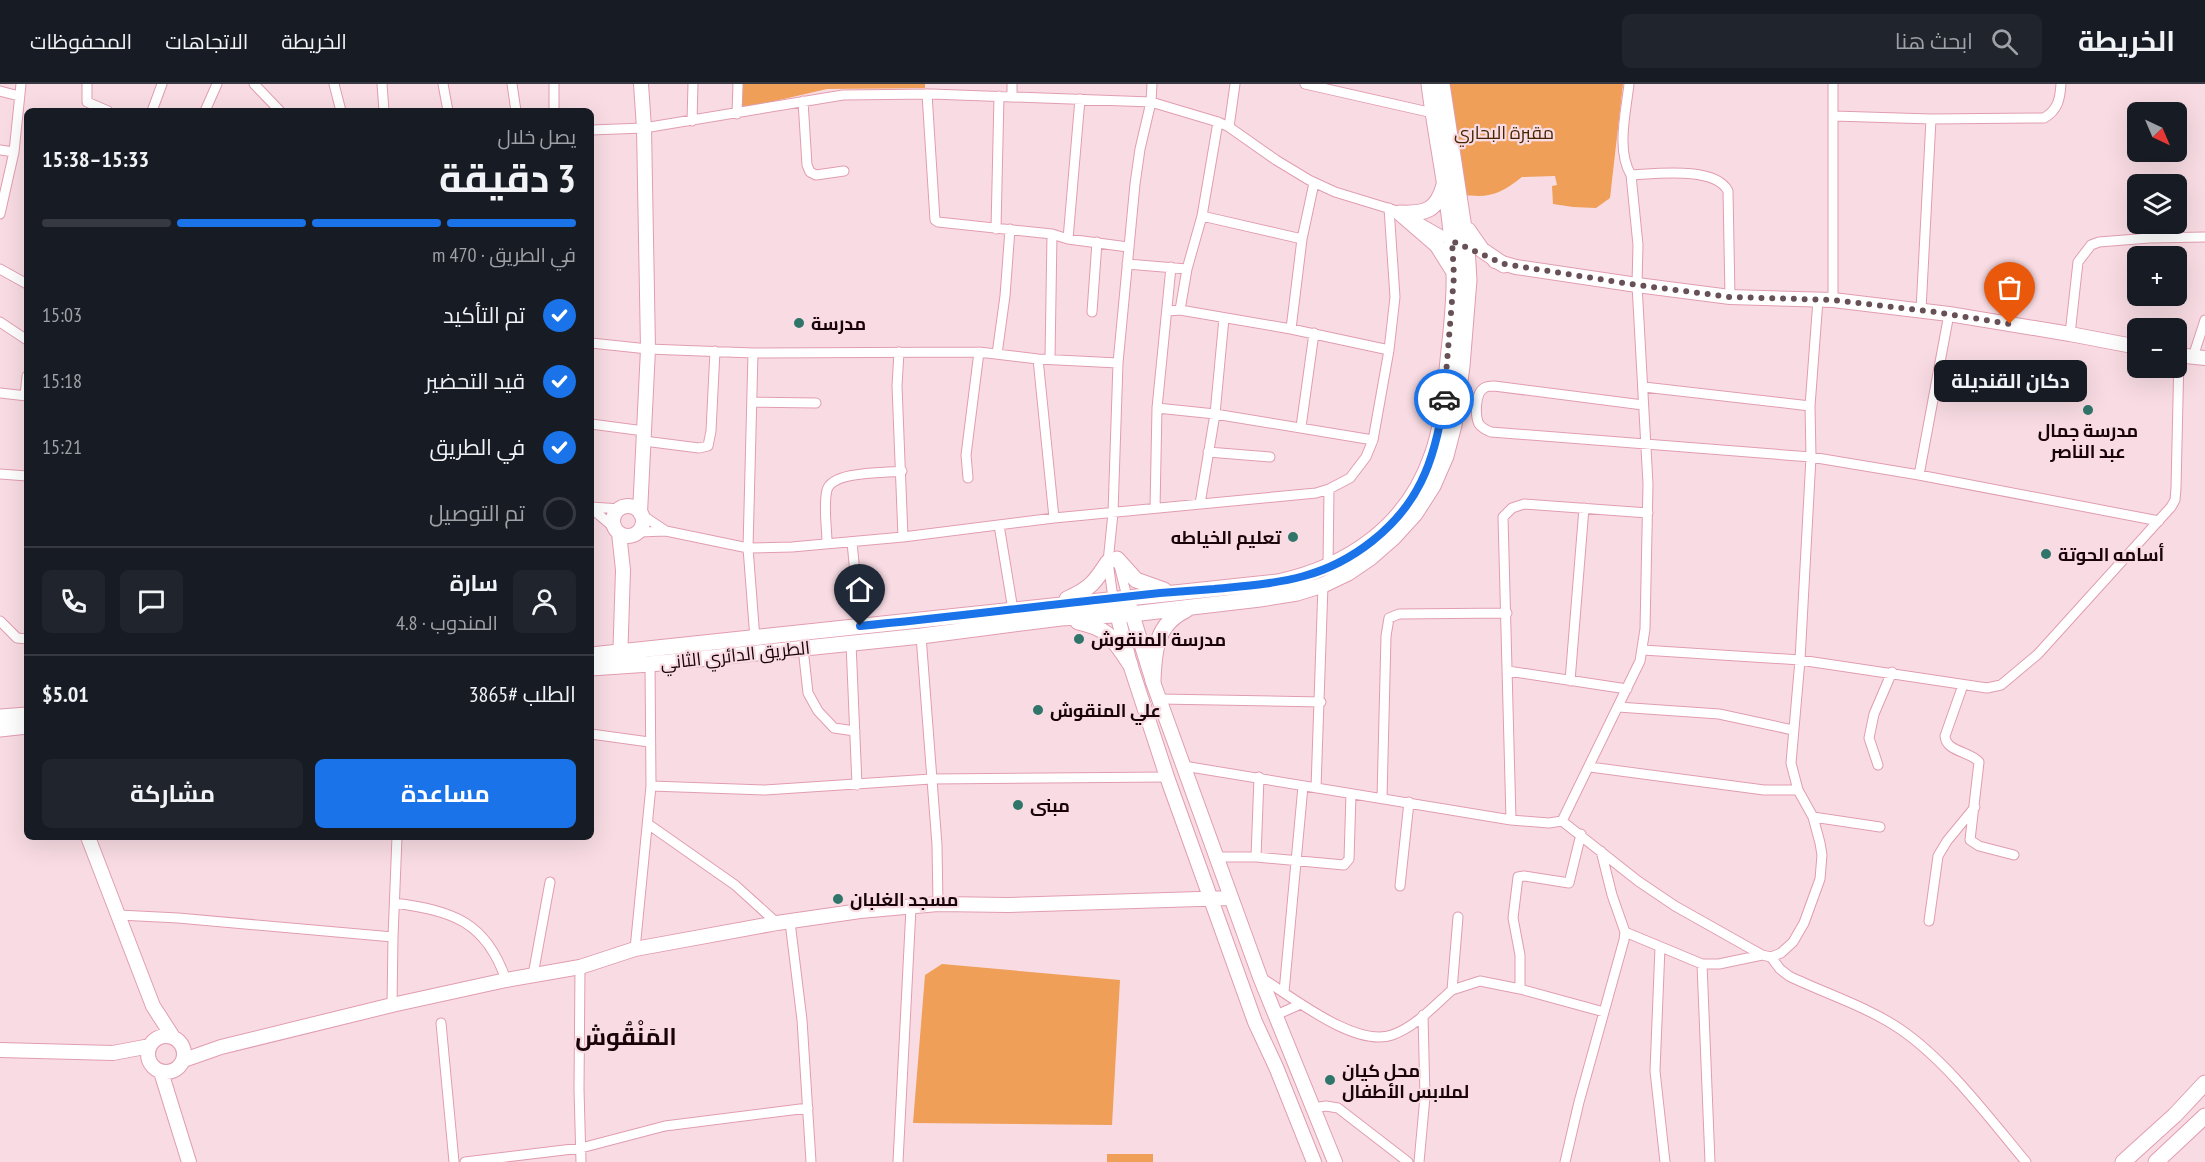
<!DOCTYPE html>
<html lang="ar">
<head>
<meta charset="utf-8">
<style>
	:root { --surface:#171b24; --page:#20242c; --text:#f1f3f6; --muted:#9ea1a6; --line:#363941; --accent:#1a73e8 }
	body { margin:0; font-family:"PT Sans Narrow",Cairo,sans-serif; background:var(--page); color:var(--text); direction:rtl; height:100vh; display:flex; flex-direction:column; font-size:22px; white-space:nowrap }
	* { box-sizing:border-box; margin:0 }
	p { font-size:20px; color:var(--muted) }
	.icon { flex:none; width:33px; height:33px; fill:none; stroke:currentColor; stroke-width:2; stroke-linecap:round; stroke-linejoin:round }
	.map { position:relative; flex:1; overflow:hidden; direction:ltr }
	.side { position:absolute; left:24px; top:24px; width:570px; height:732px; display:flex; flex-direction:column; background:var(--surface); border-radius:9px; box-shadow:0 6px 24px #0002; direction:rtl }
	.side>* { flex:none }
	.needle { width:39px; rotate:136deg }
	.fabs { position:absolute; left:2127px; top:18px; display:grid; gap:12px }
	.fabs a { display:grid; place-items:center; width:60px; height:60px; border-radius:9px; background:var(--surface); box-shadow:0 6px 24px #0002; font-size:30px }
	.pin { position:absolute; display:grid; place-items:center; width:51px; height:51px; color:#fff; margin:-62px -26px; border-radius:50% 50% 50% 0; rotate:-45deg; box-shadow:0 0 6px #0007 }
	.pin .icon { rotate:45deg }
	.courier { position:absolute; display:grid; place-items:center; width:60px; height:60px; margin:-30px; border:4px solid #1a73e8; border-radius:50%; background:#fff; color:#222; box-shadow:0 2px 8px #0007 }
	.bubble { position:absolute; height:42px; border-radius:9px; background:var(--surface); box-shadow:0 6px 24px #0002; font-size:20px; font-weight:700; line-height:42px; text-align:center; direction:rtl }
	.summary em { font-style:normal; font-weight:700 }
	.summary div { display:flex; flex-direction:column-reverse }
	.summary { display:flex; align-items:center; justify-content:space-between; height:102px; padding:0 18px }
	h1 { font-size:39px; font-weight:700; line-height:45px }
	.bar { display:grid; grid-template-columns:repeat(4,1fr); gap:9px 6px; align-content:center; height:72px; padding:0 18px }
	.bar i { height:8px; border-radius:4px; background:var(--line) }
	.bar .on { background:var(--accent) }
	.bar p { grid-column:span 4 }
	.line { display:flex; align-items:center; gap:15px; padding:0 18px; border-top:2px solid var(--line) }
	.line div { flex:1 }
	.round { display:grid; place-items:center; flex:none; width:63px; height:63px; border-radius:9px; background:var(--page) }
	ol { padding:0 18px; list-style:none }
	li { display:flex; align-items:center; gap:18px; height:66px }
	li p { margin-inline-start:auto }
	li .icon { padding:6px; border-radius:50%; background:var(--accent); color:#fff; stroke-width:4 }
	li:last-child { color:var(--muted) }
	li i { width:33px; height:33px; border:3px solid var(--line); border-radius:50% }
	.primary-button { display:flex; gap:12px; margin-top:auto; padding:12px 18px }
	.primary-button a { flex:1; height:69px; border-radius:9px; background:var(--accent); color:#fff; font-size:24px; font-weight:700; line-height:69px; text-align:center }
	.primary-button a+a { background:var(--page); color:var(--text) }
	header { display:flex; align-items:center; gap:36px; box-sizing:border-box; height:84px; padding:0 30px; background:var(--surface); border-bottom:2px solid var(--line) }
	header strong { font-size:28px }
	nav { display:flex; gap:33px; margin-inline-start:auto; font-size:21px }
	.search { width:420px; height:54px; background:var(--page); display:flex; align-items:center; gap:15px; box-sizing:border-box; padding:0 21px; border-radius:9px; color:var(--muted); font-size:22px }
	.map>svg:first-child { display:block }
	.green { fill:#ef9f57 }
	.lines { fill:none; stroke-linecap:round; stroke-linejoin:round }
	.street-casing { stroke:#e19db0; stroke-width:11 }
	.secondary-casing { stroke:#e19db0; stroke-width:16 }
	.primary-casing { stroke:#e19db0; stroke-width:17 }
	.street { stroke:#fff; stroke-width:9 }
	.secondary { stroke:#fff; stroke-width:14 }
	.primary { stroke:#fff; stroke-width:15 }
	.done { stroke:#685057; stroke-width:6; stroke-dasharray:0 10.8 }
	.route { stroke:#1a73e8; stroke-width:8 }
	.poi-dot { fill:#30756a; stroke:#f9dce3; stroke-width:2 }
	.labels { text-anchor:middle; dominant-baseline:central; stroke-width:4.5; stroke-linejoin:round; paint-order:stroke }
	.park-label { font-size:18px; fill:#482500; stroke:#f9dce3 }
	.poi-label { font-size:18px; font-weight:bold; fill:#1a040b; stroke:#f9dce3; text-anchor:start }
	.street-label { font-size:18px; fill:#1a040b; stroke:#f9dce3 }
	.district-label { font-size:24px; font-weight:bold; fill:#1a040b; stroke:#f9dce3 }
</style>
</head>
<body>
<header>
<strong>الخريطة</strong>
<div class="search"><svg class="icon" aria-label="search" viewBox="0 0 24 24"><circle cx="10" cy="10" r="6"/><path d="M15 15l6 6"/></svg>ابحث هنا</div>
<nav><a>الخريطة</a><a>الاتجاهات</a><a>المحفوظات</a></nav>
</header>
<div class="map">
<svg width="2205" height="1078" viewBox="0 0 2205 1078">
	<rect width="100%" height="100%" fill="#f9dce3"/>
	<path class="green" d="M 742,0 L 925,0 L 925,4 L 827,5 L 741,25 Z
		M 1449,0 L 1623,0 L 1610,114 L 1596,124 L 1573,123 L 1553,120 L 1552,102 L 1557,101 L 1555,92 L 1522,93 C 1500,110 1491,114 1464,111 Z
		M 942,880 L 1120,896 L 1112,1041 L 913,1039 L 925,891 Z
		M 1107,1070 L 1153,1070 L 1153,1078 L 1107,1078 Z"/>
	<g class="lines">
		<defs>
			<path id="street" d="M 87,0 L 87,18 L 108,27
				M 254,0 L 280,27
				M 334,0 L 341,27
				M 382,0 L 384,27
				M 443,0 L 448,27
				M 512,0 L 516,27
				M 554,0 L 554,27
				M 1305,0 L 1433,29
				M 0,7 L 19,12
				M 927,10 L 935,136 L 938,138 L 1052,150 L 1068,155 L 1128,163
				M 1012,13 L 1012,0
				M 803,17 L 807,81 L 810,88 L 816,91 L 844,87
				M 152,27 L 162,0
				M 205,27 L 217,0
				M 737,30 L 738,0
				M 1834,32 L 1931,35 L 2044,34 C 2058,26 2060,15 2061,0
				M 692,37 L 693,0
				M 1229,43 L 1235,0
				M 591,46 L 644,44 L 843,11 L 932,10 L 1151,18 L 1218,38 L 1229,43 L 1276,76 L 1309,96 L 1335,108 L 1394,126
				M 0,66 L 14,68
				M 1631,91 C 1655,90 1715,82 1728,107 L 1730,213
				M 0,130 L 14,68 L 21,0
				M 1202,132 L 1302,155
				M 1417,137 L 1452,157
				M 996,145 L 999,12
				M 1068,155 L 1080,15
				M 1127,180 L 1187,185 L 1180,226
				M 0,185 L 27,200
				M 1187,185 L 1202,132 L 1218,38
				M 1833,216 L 1833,0
				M 1921,226 L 1931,35
				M 1168,227 L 1180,226 L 1291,245 L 1389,266
				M 1092,228 L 1097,158
				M 0,238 L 27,256
				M 1291,245 L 1302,155 L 1314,99
				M 2070,250 L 2078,178 L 2091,161 L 2099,158 L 2149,154 L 2205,153
				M 591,259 L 648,265 L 753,269 L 979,268 L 1038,275 L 1118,279
				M 899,268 L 897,302 L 903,453
				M 753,269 L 748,464 L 755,555
				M 997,270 L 1005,212 L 1010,145
				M 2193,273 L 2205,236
				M 1050,274 L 1052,150
				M 1038,275 L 1054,434
				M 1644,303 L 1810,322
				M 0,309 L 27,312
				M 25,312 L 27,292
				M 752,318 L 816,319
				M 1643,321 L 1494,302 C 1491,302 1487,302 1484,304 C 1475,309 1475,332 1479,340 C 1482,344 1486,346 1491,348 L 1811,373 L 1919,391 L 2159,437
				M 1157,324 L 1215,330 L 1373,356
				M 591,340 L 644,347
				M 1301,343 L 1314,249
				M 644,357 L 699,364 L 708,362 L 711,347 L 715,267
				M 1208,368 L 1270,373
				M 0,390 L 27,392
				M 1919,391 L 1949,230
				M 968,394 L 966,371 L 979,268
				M 1200,420 L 1215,330 L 1224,234
				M 591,423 L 621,425
				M 591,424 L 617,446
				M 1155,424 L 1157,324 L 1171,183
				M 642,431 L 666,447
				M 999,441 L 1013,526
				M 639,448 L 666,447 L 748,464 L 792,463 L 903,453 L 1054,434 L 1316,409 L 1329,405 L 1350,394 L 1366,373 L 1373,356 L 1389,266 L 1395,213 L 1389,124
				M 852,458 L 860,542
				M 827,459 C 827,443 823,422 827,406 C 832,387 884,389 902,387
				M 1119,481 L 1127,513
				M 1328,483 L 1329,405
				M 1113,514 L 1108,478 L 1113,429 L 1118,279 L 1135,100 L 1140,65 L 1151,18 L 1152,0
				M 0,537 L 17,554 L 27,555
				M 921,552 L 937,761 L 938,820
				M 851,559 L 857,701
				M 803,564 L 808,609 L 818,627 L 834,644 L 855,647
				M 1643,566 L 1800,576 L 1987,604 L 2001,601 L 2038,570 L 2171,423 L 2175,416 L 2176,404 L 2179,271
				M 1508,587 L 1627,605
				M 1570,597 L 1584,424
				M 1963,601 L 1945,652 C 1946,668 1970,667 1979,678 L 1970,756 L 1979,762 L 2014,771
				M 1160,615 L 1321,618
				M 1618,623 L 1719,630 L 1793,646
				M 591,650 L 649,658
				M 1878,681 L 1869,654 L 1874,630 L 1892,588
				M 1184,682 L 1511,736 L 1549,739 L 1562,737 L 1640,577 L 1645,545 L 1648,400 L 1637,201 L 1638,161 L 1631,91 C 1616,66 1626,28 1629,0
				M 1590,683 L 1764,706 L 1798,706
				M 651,702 L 765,706 L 931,695 L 1167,693
				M 1316,704 L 1323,501
				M 1382,714 L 1386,552 L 1389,534 L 1399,530 L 1507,529
				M 1813,733 L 1880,743
				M 1511,736 L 1503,433 L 1512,424 L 1524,420 L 1648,429
				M 1562,737 L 1638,797 L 1675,822 L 1762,871 L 1771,873 L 1781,869 L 1793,858 L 1804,839 L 1820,795 L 1822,771 L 1820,759 L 1813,733 L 1798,706 L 1791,679 L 1800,576 L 1811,373 L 1810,322 L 1818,216
				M 648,740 L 735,801 L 777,839
				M 1216,773 L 1256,773 L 1344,781 L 1349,775 L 1351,710
				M 1256,773 L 1259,693
				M 1400,802 L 1409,718
				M 395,819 C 452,827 486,837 506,896
				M 119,831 L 178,834 L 393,853
				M 1929,837 L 1938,772 L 1947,757 L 1975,723
				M 790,838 L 802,936 L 811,1078
				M 1625,848 L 1702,880 L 1719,880 L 1762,871
				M 1660,863 L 1655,987 L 1665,1078
				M 635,865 L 651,702 L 650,580
				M 1771,873 L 1780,885 L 1789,892 C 1826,910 1866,922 1900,945 C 1947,977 1990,1035 2026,1078
				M 1702,880 L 1710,1078
				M 580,883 L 579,1005 L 581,1078
				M 533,891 L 550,798
				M 1260,893 C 1291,912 1355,964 1392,951 C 1415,943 1434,922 1452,906 L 1458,833
				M 1520,905 L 1520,871 L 1513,834 L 1518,793 L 1524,792 L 1569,799 L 1581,750
				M 1452,906 L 1480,897 L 1520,905 L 1604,928
				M 1284,908 L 1303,702
				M 392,921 L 393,853 L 397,753
				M 1276,931 L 1301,920
				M 441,939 L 454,1078
				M 1312,1024 L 1326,1022 L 1338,1024 L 1408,1078
				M 465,1078 L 581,1064 L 665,1042 L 808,1024
				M 898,1078 L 911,824
				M 1419,1078 L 1425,1013 L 1423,931
				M 1565,1078 L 1579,1018 L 1624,856 L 1625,848 L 1612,811 L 1601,767"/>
			<path id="secondary" d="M 1495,177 L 1516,183 L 1637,201 L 1730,213 L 1833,216 L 1949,230 L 2070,250 L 2138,263
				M 2176,271 L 2205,274
				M613 437a15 15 0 1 1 30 0a15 15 0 1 1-30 0Z
				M 640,429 L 648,265 L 644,44 L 641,0
				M 619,449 L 623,486 L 620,579
				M 1113,514 L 1130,580 L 1167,693 L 1255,938 L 1276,983 L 1314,1078
				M 1129,520 L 1154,601 L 1260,893 L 1335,1078
				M 88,753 L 153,922 L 173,953
				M148 970a18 18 0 1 1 36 0a18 18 0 1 1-36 0Z
				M 0,966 L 113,969 L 150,962
				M 184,976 L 221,963 L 392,921 L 506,896 L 580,883 L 635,865 L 777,839 L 860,827 L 938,820 L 1008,821 L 1231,814
				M 161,988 L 189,1078"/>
			<path id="primary" d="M 1400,129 L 1437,161 L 1452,185
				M 1400,129 C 1425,130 1437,127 1444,101
				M 1468,146 L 1482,166 L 1504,181
				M 1117,475 L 1136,496 L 1164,506
				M 1067,515 C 1090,505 1095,498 1108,478
				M 1078,538 C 1110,545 1113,555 1130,580
				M 591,571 L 1278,498 C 1348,483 1408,442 1432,371 C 1442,344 1444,314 1447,286 C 1450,254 1455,222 1454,190 C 1452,126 1437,63 1429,0
				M 591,584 L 650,580 L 921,552 L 1061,534 L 1132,530 L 1260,515 L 1297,509 L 1323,501 L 1348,489 L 1370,474 L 1394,453 L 1415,430 L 1433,402 L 1446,372 L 1454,341 L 1462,282 L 1469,196 L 1467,164 L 1442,0
				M 1153,597 C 1154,567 1156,540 1186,526
				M 0,633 L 27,631
				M 0,645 L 27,642
				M 2123,1078 L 2175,1031 L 2205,999
				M 2156,1078 L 2205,1032"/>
		</defs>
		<use href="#street" class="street-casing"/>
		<use href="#secondary" class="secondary-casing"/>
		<use href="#primary" class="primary-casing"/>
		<use href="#street" class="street"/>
		<use href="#secondary" class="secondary"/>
		<use href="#primary" class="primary"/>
	</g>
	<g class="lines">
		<path class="done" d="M 1444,315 L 1454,192 L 1452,157 L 1504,180 L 1637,201 L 1730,213 L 1833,216 L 1935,228 L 2010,240"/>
		<path class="route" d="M 860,542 C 945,534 1029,523 1114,514 C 1147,510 1180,507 1214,505 C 1244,502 1275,500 1304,492 C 1352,479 1399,443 1421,398 C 1434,372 1440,343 1444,315"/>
	</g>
	<g class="poi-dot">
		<circle cx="799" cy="239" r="6"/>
		<circle cx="2088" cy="326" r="6"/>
		<circle cx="1293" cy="453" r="6"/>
		<circle cx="2046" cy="470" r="6"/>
		<circle cx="1079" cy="555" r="6"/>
		<circle cx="1038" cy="626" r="6"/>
		<circle cx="1018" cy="721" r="6"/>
		<circle cx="838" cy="815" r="6"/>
		<circle cx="1330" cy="996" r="6"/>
	</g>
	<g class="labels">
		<g class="park-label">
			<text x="1504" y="48">مقبرة البحاري</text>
		</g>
		<g class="poi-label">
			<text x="811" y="239">مدرسة</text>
			<text x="2088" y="346" text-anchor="middle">مدرسة جمال<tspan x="2088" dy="21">عبد الناصر</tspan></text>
			<text x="1281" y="453" text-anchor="end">تعليم الخياطه</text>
			<text x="2058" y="470">أسامه الحوتة</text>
			<text x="1091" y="555">مدرسة المنقوش</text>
			<text x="1050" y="626">علي المنقوش</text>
			<text x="1030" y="721">مبنى</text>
			<text x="850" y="815">مسجد الغلبان</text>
			<text x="1342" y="986">محل كيان<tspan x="1342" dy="21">لملابس الأطفال</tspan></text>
		</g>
		<g class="street-label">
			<text transform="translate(735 571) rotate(-6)">الطريق الدائري الثاني</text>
		</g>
		<g class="district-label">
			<text x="626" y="952">المَنْقُوش</text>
		</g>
	</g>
</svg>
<div class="fabs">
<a><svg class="needle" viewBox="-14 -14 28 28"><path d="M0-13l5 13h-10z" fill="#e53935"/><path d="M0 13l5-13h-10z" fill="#9ea1a6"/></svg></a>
<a><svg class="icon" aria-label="layers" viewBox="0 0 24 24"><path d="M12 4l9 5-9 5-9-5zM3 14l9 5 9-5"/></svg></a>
<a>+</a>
<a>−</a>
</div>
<div class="pin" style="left:2010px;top:240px;background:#ea580c"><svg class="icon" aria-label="bag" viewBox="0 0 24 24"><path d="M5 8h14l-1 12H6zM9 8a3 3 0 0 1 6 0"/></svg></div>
<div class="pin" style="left:860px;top:542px;background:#1f2937"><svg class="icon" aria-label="home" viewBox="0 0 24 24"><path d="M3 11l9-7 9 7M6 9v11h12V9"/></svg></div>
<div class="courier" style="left:1444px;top:315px"><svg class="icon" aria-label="car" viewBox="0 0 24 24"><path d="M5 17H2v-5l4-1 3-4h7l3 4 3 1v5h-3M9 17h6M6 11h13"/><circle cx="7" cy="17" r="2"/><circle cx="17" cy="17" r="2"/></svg></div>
<div class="bubble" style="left:1934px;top:276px;width:153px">دكان القنديلة</div>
<section class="side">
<div class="summary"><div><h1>3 دقيقة</h1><p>يصل خلال</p></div><em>15:33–15:38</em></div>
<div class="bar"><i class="on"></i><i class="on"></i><i class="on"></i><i></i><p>في الطريق · 470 m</p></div>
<ol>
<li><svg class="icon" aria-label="check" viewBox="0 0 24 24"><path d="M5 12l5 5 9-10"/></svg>تم التأكيد<p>15:03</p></li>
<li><svg class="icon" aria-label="check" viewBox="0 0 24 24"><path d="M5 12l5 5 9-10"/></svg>قيد التحضير<p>15:18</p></li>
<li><svg class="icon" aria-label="check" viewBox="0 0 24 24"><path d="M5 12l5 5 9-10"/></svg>في الطريق<p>15:21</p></li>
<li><i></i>تم التوصيل</li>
</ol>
<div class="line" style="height:108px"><a class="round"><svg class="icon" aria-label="person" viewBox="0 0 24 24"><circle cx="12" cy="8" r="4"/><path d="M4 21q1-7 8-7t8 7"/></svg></a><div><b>سارة</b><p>المندوب · 4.8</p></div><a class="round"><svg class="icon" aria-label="chat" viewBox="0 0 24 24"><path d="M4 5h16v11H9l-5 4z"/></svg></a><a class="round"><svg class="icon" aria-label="phone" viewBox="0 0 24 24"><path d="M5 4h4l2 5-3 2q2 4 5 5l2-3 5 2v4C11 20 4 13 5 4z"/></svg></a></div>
<div class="line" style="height:78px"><div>الطلب #3865</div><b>$5.01</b></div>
<div class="primary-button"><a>مساعدة</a><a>مشاركة</a></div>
</section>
</div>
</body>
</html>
